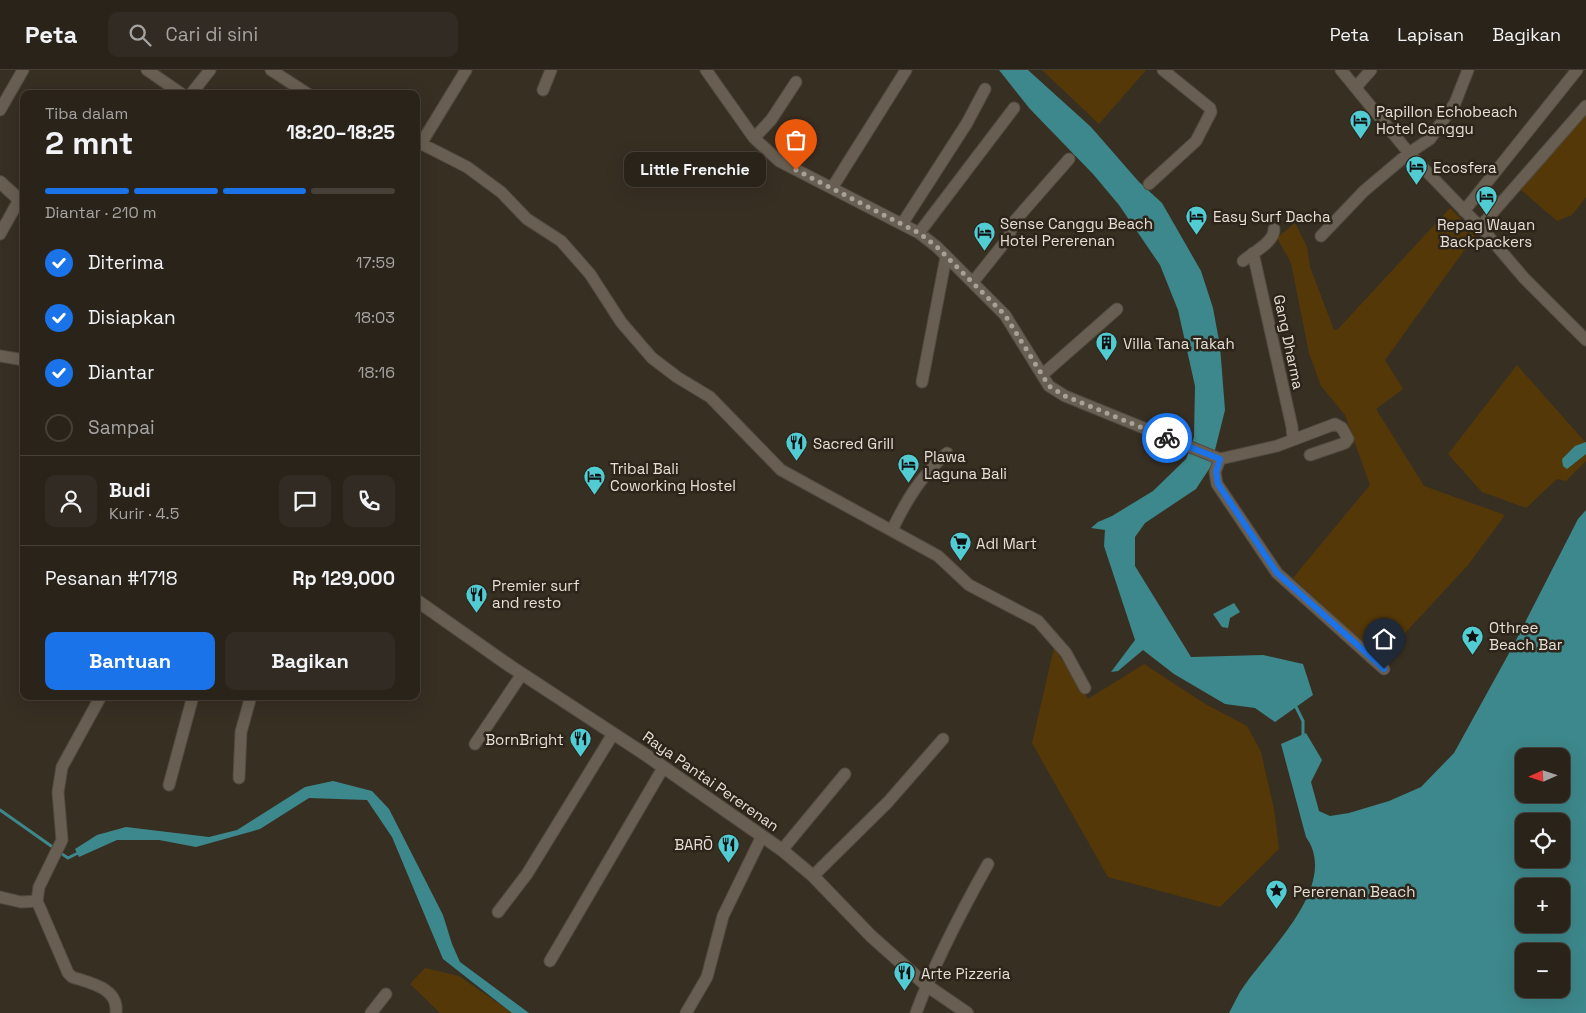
<!DOCTYPE html>
<html lang="id">
<head>
<meta charset="utf-8">
<style>
	:root { --surface:#2a231a; --page:#322b23; --text:#f1f3f6; --muted:#a5a4a2; --line:#464039; --accent:#1a73e8 }
	body { margin:0; font-family:"Space Grotesk",sans-serif; background:var(--page); color:var(--text); height:100vh; display:flex; flex-direction:column; font-size:19px; white-space:nowrap }
	* { box-sizing:border-box; margin:0 }
	p { font-size:16px; color:var(--muted) }
	.icon { flex:none; width:28px; height:28px; fill:none; stroke:currentColor; stroke-width:2; stroke-linecap:round; stroke-linejoin:round }
	.map { position:relative; flex:1; overflow:hidden }
	.panel { position:absolute; left:20px; top:20px; width:400px; height:610px; display:flex; flex-direction:column; background:var(--surface); border-radius:10px; box-shadow:0 5px 20px #0002,0 0 0 1px var(--line) }
	.panel>* { flex:none }
	.needle { width:32px; rotate:267deg }
	.buttons { position:absolute; left:1515px; top:678px; display:grid; gap:10px }
	.buttons a { display:grid; place-items:center; width:55px; height:55px; border-radius:10px; background:var(--surface); box-shadow:0 5px 20px #0002,0 0 0 1px var(--line); font-size:25px }
	.pin { position:absolute; display:grid; place-items:center; width:42px; height:42px; color:#fff; margin:-51px -21px; border-radius:50% 50% 50% 0; rotate:-45deg; box-shadow:0 0 5px #0007 }
	.pin .icon { rotate:45deg }
	.courier { position:absolute; display:grid; place-items:center; width:50px; height:50px; margin:-25px; border:4px solid #1a73e8; border-radius:50%; background:#fff; color:#222; box-shadow:0 1px 6px #0007 }
	.bubble { position:absolute; height:35px; border-radius:10px; background:var(--surface); box-shadow:0 5px 20px #0002,0 0 0 1px var(--line); font-size:16px; font-weight:600; line-height:35px; text-align:center }
	.summary em { font-style:normal; font-weight:600 }
	.summary div { display:flex; flex-direction:column-reverse }
	.summary { display:flex; align-items:center; justify-content:space-between; height:85px; padding:0 25px }
	h1 { font-size:32px; font-weight:600; line-height:38px }
	.bar { display:grid; grid-template-columns:repeat(4,1fr); gap:8px 5px; align-content:center; height:60px; padding:0 25px }
	.bar i { height:6px; border-radius:4px; background:var(--line) }
	.bar .active { background:var(--accent) }
	.bar p { grid-column:span 4 }
	.line { display:flex; align-items:center; gap:12px; padding:0 25px; border-top:1px solid var(--line) }
	.line div { flex:1 }
	.round { display:grid; place-items:center; flex:none; width:52px; height:52px; border-radius:10px; background:var(--page) }
	ol { padding:0 25px; list-style:none }
	li { display:flex; align-items:center; gap:15px; height:55px }
	li p { margin-inline-start:auto }
	li .icon { padding:5px; border-radius:50%; background:var(--accent); color:#fff; stroke-width:4 }
	li:last-child { color:var(--muted) }
	li i { width:28px; height:28px; border:2px solid var(--line); border-radius:50% }
	.cta { display:flex; gap:10px; margin-top:auto; padding:10px 25px }
	.cta a { flex:1; height:58px; border-radius:10px; background:var(--accent); color:#fff; font-size:20px; font-weight:600; line-height:58px; text-align:center }
	.cta a+a { background:var(--page); color:var(--text) }
	header { display:flex; align-items:center; gap:30px; box-sizing:border-box; height:70px; padding:0 25px; background:var(--surface); border-bottom:1px solid var(--line) }
	header strong { font-size:24px }
	nav { display:flex; gap:28px; margin-inline-start:auto; font-size:18px }
	.search { width:350px; height:45px; background:var(--page); display:flex; align-items:center; gap:12px; box-sizing:border-box; padding:0 18px; border-radius:10px; color:var(--muted); font-size:19px }
	.map>svg:first-child { display:block }
	.green { fill:#553808 }
	.water { fill:#3d888c; fill-rule:evenodd }
	.lines { fill:none; stroke-linecap:round; stroke-linejoin:round }
	.stream { stroke:#3d888c; stroke-width:3 }
	.street-casing { stroke:#524b41; stroke-width:13 }
	.secondary-casing { stroke:#524b41; stroke-width:14 }
	.street { stroke:#685e51; stroke-width:11 }
	.secondary { stroke:#685e51; stroke-width:12 }
	.done { stroke:#a8a198; stroke-width:5; stroke-dasharray:0 9 }
	.route { stroke:#1a73e8; stroke-width:6 }
	.labels { text-anchor:middle; dominant-baseline:central; stroke-width:5; stroke-linejoin:round; paint-order:stroke }
	.poi-label { font-size:15px; fill:#e5dfd7; stroke:#2e251a; text-anchor:start }
	.street-label { font-size:15px; fill:#e5dfd7; stroke:#2e251a }
</style>
</head>
<body>
<header>
<strong>Peta</strong>
<div class="search"><svg class="icon" aria-label="search" viewBox="0 0 24 24"><circle cx="10" cy="10" r="6"/><path d="M15 15l6 6"/></svg>Cari di sini</div>
<nav><a>Peta</a><a>Lapisan</a><a>Bagikan</a></nav>
</header>
<div class="map">
<svg width="1586" height="943" viewBox="0 0 1586 943">
	<rect width="100%" height="100%" fill="#382f23"/>
	<path class="green" d="M 1042,0 L 1146,0 L 1099,54 Z
		M 1586,41 L 1586,127 L 1572,145 L 1557,151 L 1520,119 Z
		M 1450,138 L 1476,164 L 1385,290 L 1403,319 L 1376,339 L 1424,416 L 1505,445 L 1468,495 L 1381,589 L 1293,508 L 1370,415 L 1345,345 L 1321,316 L 1309,283 L 1291,193 L 1277,168 L 1295,153 L 1307,177 L 1310,197 L 1334,260 L 1338,259 Z
		M 1517,295 L 1586,373 L 1586,391 L 1566,411 L 1557,409 L 1526,438 L 1482,422 L 1448,384 Z
		M 1054,578 L 1088,629 L 1144,594 L 1207,635 L 1247,656 L 1261,682 L 1274,739 L 1279,779 L 1220,837 L 1108,807 L 1032,673 Z
		M 425,898 L 459,906 L 512,943 L 440,943 L 410,914 Z"/>
	<path class="water" d="M 999,0 L 1028,0 L 1091,57 L 1139,112 L 1162,133 L 1201,201 L 1213,238 L 1220,276 L 1225,340 L 1211,396 L 1196,419 L 1145,453 L 1135,467 L 1135,496 L 1191,587 L 1263,585 L 1303,594 L 1313,625 L 1275,652 L 1255,638 L 1225,634 L 1174,604 L 1143,580 L 1118,601 L 1111,602 L 1135,570 L 1104,476 L 1105,460 L 1091,458 L 1098,452 L 1112,446 L 1153,421 L 1186,389 L 1194,367 L 1195,316 L 1178,240 L 1160,195 L 1119,135 L 1093,104 L 1030,39 Z
		M 1586,372 L 1586,384 L 1567,399 L 1563,396 L 1562,389 L 1575,376 Z
		M 1586,440 L 1586,943 L 1229,943 C 1234,934 1238,924 1244,916 C 1269,879 1340,815 1306,767 L 1281,674 L 1306,663 L 1322,690 L 1311,712 L 1319,741 L 1330,746 L 1349,743 L 1389,731 L 1421,717 L 1454,683 L 1513,576 L 1578,449 ZM 1524,686 L 1561,686 L 1561,724 L 1524,724 ZM 1524,751 L 1561,751 L 1561,789 L 1524,789 ZM 1524,816 L 1561,816 L 1561,854 L 1524,854 ZM 1524,881 L 1561,881 L 1561,919 L 1524,919 Z
		M 1234,533 L 1240,542 L 1230,548 L 1228,558 L 1222,557 L 1213,544 Z
		M 333,711 L 372,721 L 389,739 L 443,845 L 452,874 L 460,892 L 529,943 L 512,943 L 443,889 L 392,767 L 367,730 L 309,728 L 260,759 L 196,777 L 159,770 L 117,770 L 79,787 L 75,779 L 97,765 L 126,757 L 209,767 L 237,760 L 305,717 Z"/>
	<g class="lines">
		<path class="stream" d="M 1294,633 L 1303,651 L 1303,667
			M 0,740 L 54,778
			M 59,782 L 68,788 L 80,782"/>
		<defs>
			<path id="street" d="M 147,0 L 182,24
				M 271,0 L 308,24
				M 706,0 L 754,68 L 779,91 L 919,163 L 937,177 L 1005,245 L 1049,316 L 1065,326 L 1220,389
				M 1341,0 L 1409,83 L 1484,161 L 1524,208 L 1586,270
				M 1356,17 L 1371,0
				M 543,20 L 551,0
				M 191,24 L 210,0
				M 0,40 L 23,0
				M 754,68 L 771,50 L 796,12
				M 416,71 L 467,97 L 501,122 L 527,149 L 561,171 L 590,204 L 621,252 L 652,288 L 677,307 L 710,327 L 781,400 L 938,486 L 969,515 L 1038,551 L 1066,583 L 1085,618
				M 422,72 L 466,0
				M 1149,114 L 1196,71 L 1211,42 L 1210,38 L 1163,0
				M 832,118 L 906,0
				M 1464,141 L 1577,0
				M 902,154 L 967,53 L 985,19
				M 1480,157 L 1586,36
				M 919,163 L 1014,38
				M 0,164 L 19,130
				M 1321,166 L 1364,121 L 1409,83 L 1430,69 L 1455,33 L 1468,0
				M 1253,183 L 1292,357 L 1293,369
				M 1243,191 C 1252,183 1275,172 1274,159
				M 973,212 L 1009,167 L 1012,154 L 1069,89
				M 0,286 L 24,290
				M 1042,305 L 1117,239
				M 922,312 L 946,187
				M 1220,389 L 1215,402 L 1217,414 L 1277,503 L 1384,599
				M 1220,389 L 1277,376 L 1335,354 L 1342,358 L 1348,369 L 1345,373 L 1310,385
				M 892,460 C 907,429 921,406 947,383
				M 101,626 L 62,697 L 58,722 L 62,770 L 39,817 L 37,831 L 68,903 L 72,907 C 90,913 119,918 116,943
				M 475,674 L 522,604
				M 239,708 L 241,662 L 251,626
				M 169,715 L 193,626
				M 782,780 L 845,704
				M 813,806 L 888,732 L 943,669
				M 0,827 L 21,832 L 37,831
				M 498,842 L 527,804 L 613,664
				M 550,891 L 663,698
				M 371,943 L 386,924
				M 686,943 L 707,907 L 723,846 L 762,766
				M 916,943 C 935,891 961,842 988,794"/>
			<path id="secondary" d="M 0,112 L 24,134
				M 416,530 L 510,596 L 646,685 L 782,780 L 813,806 L 871,866 L 926,915 L 967,943"/>
		</defs>
		<use href="#street" class="street-casing"/>
		<use href="#secondary" class="secondary-casing"/>
		<use href="#street" class="street"/>
		<use href="#secondary" class="secondary"/>
	</g>
	<g class="lines">
		<path class="done" d="M 796,100 L 919,163 L 937,177 L 1005,245 L 1049,316 L 1065,326 L 1167,368"/>
		<path class="route" d="M 1167,368 L 1220,389 L 1216,402 L 1218,414 L 1277,503 L 1384,599"/>
	</g>
	<defs>
		<symbol id="hotel-pin" viewBox="-11 -11 22 30"><path d="M0 17L-7.5 6A9.5 9.5 0 1 1 7.5 6Z" fill="#51ccd3" stroke="#2e251a"/><path d="M-6-4.5h1.5V1H6V5H4.5V3h-9V5H-6ZM-4 0a1.8 1.8 0 1 1 3.6 0ZM.5 0V-2.5h3Q6-2.5 6 0Z" fill="#111"/></symbol>
		<symbol id="building-pin" viewBox="-11 -11 22 30"><path d="M0 17L-7.5 6A9.5 9.5 0 1 1 7.5 6Z" fill="#51ccd3" stroke="#2e251a"/><path d="M-4-6H4V6H1V3H-1V6H-4ZM-2.5-4.3h1.7v1.8h-1.7ZM.8-4.3h1.7v1.8H.8ZM-2.5-1h1.7V.8h-1.7ZM.8-1h1.7V.8H.8Z" fill="#111"/></symbol>
		<symbol id="restaurant-pin" viewBox="-11 -11 22 30"><path d="M0 17L-7.5 6A9.5 9.5 0 1 1 7.5 6Z" fill="#51ccd3" stroke="#2e251a"/><path d="M-5-6h1v4h1v-4h1v4h1v-4h1v5L-1.5 .5V6h-2V.5L-5-1ZM5-6V6H3V1.5H1.5Q1.5-4 5-6Z" fill="#111"/></symbol>
		<symbol id="supermarket-pin" viewBox="-11 -11 22 30"><path d="M0 17L-7.5 6A9.5 9.5 0 1 1 7.5 6Z" fill="#51ccd3" stroke="#2e251a"/><path d="M-6-5.5h2.5l.6 2H6L4.5 2H-2.5L-4.4-4H-6ZM-1.5 3.2a1.3 1.3 0 1 0 .1 0ZM3 3.2a1.3 1.3 0 1 0 .1 0Z" fill="#111"/></symbol>
		<symbol id="sight-pin" viewBox="-11 -11 22 30"><path d="M0 17L-7.5 6A9.5 9.5 0 1 1 7.5 6Z" fill="#51ccd3" stroke="#2e251a"/><path d="M0-6L1.8-2.2L6-1.7L2.9 1.2L3.7 5.4L0 3.3L-3.7 5.4L-2.9 1.2L-6-1.7L-1.8-2.2Z" fill="#111"/></symbol>
	</defs>
	<g fill-rule="evenodd">
		<use href="#hotel-pin" x="1348" y="38" width="25" height="34"/>
		<use href="#hotel-pin" x="1404" y="84" width="25" height="34"/>
		<use href="#hotel-pin" x="1474" y="114" width="25" height="34"/>
		<use href="#hotel-pin" x="1184" y="134" width="25" height="34"/>
		<use href="#hotel-pin" x="972" y="150" width="25" height="34"/>
		<use href="#building-pin" x="1094" y="260" width="25" height="34"/>
		<use href="#restaurant-pin" x="784" y="360" width="25" height="34"/>
		<use href="#hotel-pin" x="896" y="382" width="25" height="34"/>
		<use href="#hotel-pin" x="582" y="394" width="25" height="34"/>
		<use href="#supermarket-pin" x="948" y="460" width="25" height="34"/>
		<use href="#restaurant-pin" x="464" y="512" width="25" height="34"/>
		<use href="#sight-pin" x="1460" y="554" width="25" height="34"/>
		<use href="#restaurant-pin" x="568" y="656" width="25" height="34"/>
		<use href="#restaurant-pin" x="716" y="762" width="25" height="34"/>
		<use href="#sight-pin" x="1264" y="808" width="25" height="34"/>
		<use href="#restaurant-pin" x="892" y="890" width="25" height="34"/>
	</g>
	<g class="labels">
		<g class="poi-label">
			<text x="1376" y="41">Papillon Echobeach<tspan x="1376" dy="17">Hotel Canggu</tspan></text>
			<text x="1433" y="97">Ecosfera</text>
			<text x="1213" y="146">Easy Surf Dacha</text>
			<text x="1000" y="153">Sense Canggu Beach<tspan x="1000" dy="17">Hotel Pererenan</tspan></text>
			<text x="1486" y="154" text-anchor="middle">Repag Wayan<tspan x="1486" dy="17">Backpackers</tspan></text>
			<text x="1123" y="273">Villa Tana Takah</text>
			<text x="813" y="373">Sacred Grill</text>
			<text x="924" y="386">Plawa<tspan x="924" dy="17">Laguna Bali</tspan></text>
			<text x="610" y="398">Tribal Bali<tspan x="610" dy="17">Coworking Hostel</tspan></text>
			<text x="976" y="473">Adl Mart</text>
			<text x="492" y="515">Premier surf<tspan x="492" dy="17">and resto</tspan></text>
			<text x="1489" y="557">Othree<tspan x="1489" dy="17">Beach Bar</tspan></text>
			<text x="564" y="669" text-anchor="end">BornBright</text>
			<text x="713" y="774" text-anchor="end">BARŌ</text>
			<text x="1293" y="821">Pererenan Beach</text>
			<text x="921" y="903">Arte Pizzeria</text>
		</g>
		<g class="street-label">
			<text transform="translate(1289 272) rotate(78)">Gang Dharma</text>
			<text transform="translate(711 711) rotate(35)">Raya Pantai Pererenan</text>
		</g>
	</g>
</svg>
<div class="buttons">
<a><svg class="needle" viewBox="-14 -14 28 28"><path d="M0-13l5 13h-10z" fill="#e53935"/><path d="M0 13l5-13h-10z" fill="#a5a4a2"/></svg></a>
<a><svg class="icon" aria-label="locate" viewBox="0 0 24 24"><circle cx="12" cy="12" r="6"/><path d="M12 2v4M12 18v4M2 12h4M18 12h4"/></svg></a>
<a>+</a>
<a>−</a>
</div>
<div class="pin" style="left:796px;top:100px;background:#ea580c"><svg class="icon" aria-label="bag" viewBox="0 0 24 24"><path d="M5 8h14l-1 12H6zM9 8a3 3 0 0 1 6 0"/></svg></div>
<div class="pin" style="left:1384px;top:599px;background:#1f2937"><svg class="icon" aria-label="home" viewBox="0 0 24 24"><path d="M3 11l9-7 9 7M6 9v11h12V9"/></svg></div>
<div class="courier" style="left:1167px;top:368px"><svg class="icon" aria-label="bike" viewBox="0 0 24 24"><circle cx="6" cy="16" r="4"/><circle cx="18" cy="16" r="4"/><path d="M6 16l4-8h5l3 8M10 8l3 8H6M13 5h3"/></svg></div>
<div class="bubble" style="left:624px;top:82px;width:142px">Little Frenchie</div>
<section class="panel">
<div class="summary"><div><h1>2 mnt</h1><p>Tiba dalam</p></div><em>18:20–18:25</em></div>
<div class="bar"><i class="active"></i><i class="active"></i><i class="active"></i><i></i><p>Diantar · 210 m</p></div>
<ol>
<li><svg class="icon" aria-label="check" viewBox="0 0 24 24"><path d="M5 12l5 5 9-10"/></svg>Diterima<p>17:59</p></li>
<li><svg class="icon" aria-label="check" viewBox="0 0 24 24"><path d="M5 12l5 5 9-10"/></svg>Disiapkan<p>18:03</p></li>
<li><svg class="icon" aria-label="check" viewBox="0 0 24 24"><path d="M5 12l5 5 9-10"/></svg>Diantar<p>18:16</p></li>
<li><i></i>Sampai</li>
</ol>
<div class="line" style="height:90px"><a class="round"><svg class="icon" aria-label="person" viewBox="0 0 24 24"><circle cx="12" cy="8" r="4"/><path d="M4 21q1-7 8-7t8 7"/></svg></a><div><b>Budi</b><p>Kurir · 4.5</p></div><a class="round"><svg class="icon" aria-label="chat" viewBox="0 0 24 24"><path d="M4 5h16v11H9l-5 4z"/></svg></a><a class="round"><svg class="icon" aria-label="phone" viewBox="0 0 24 24"><path d="M5 4h4l2 5-3 2q2 4 5 5l2-3 5 2v4C11 20 4 13 5 4z"/></svg></a></div>
<div class="line" style="height:65px"><div>Pesanan #1718</div><b>Rp 129,000</b></div>
<div class="cta"><a>Bantuan</a><a>Bagikan</a></div>
</section>
</div>
</body>
</html>
